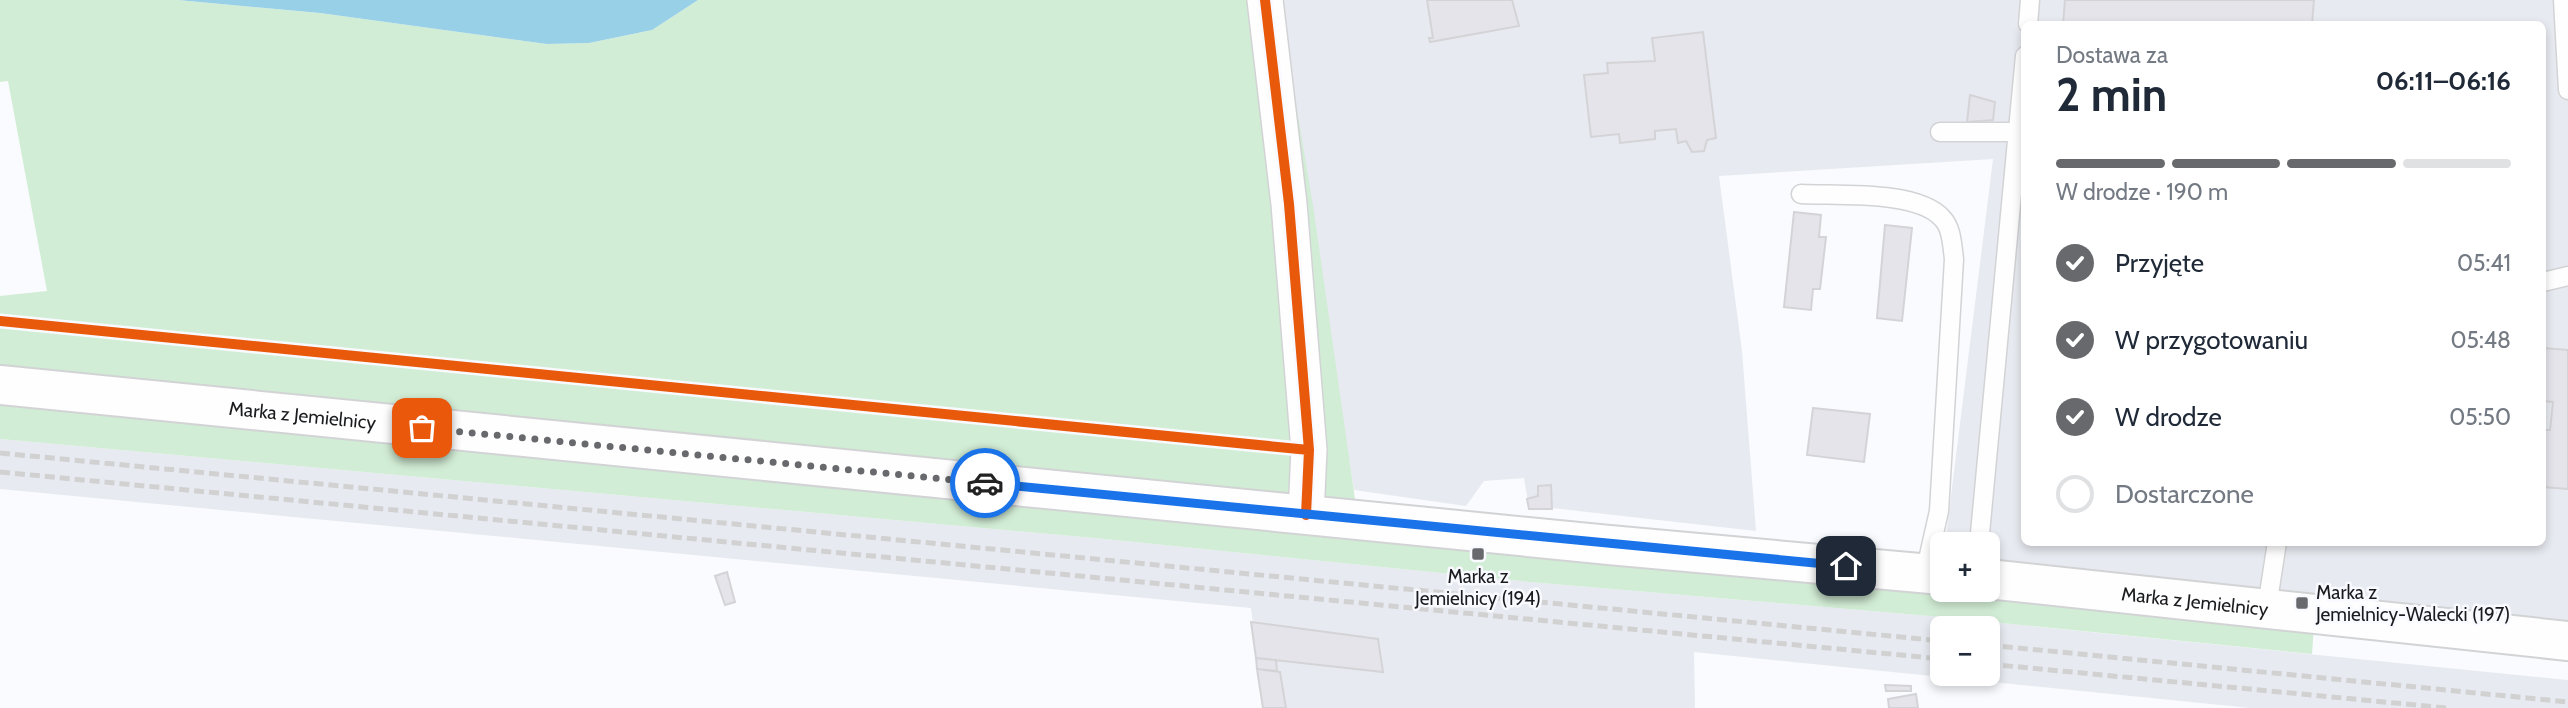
<!DOCTYPE html>
<html lang="pl">
<head>
<meta charset="utf-8">
<style>
	:root { --surface:#fff; --page:#f2f2f3; --text:#1f2937; --muted:#747a83; --line:#e0e1e3; --accent:#68696c }
	body { margin:0; font-family:Cabin,sans-serif; background:var(--page); color:var(--text); height:100vh; display:flex; flex-direction:column; font-size:26px; white-space:nowrap }
	* { box-sizing:border-box; margin:0 }
	p { font-size:23px; color:var(--muted) }
	.icon { flex:none; width:38px; height:38px; fill:none; stroke:currentColor; stroke-width:2; stroke-linecap:round; stroke-linejoin:round }
	.map { position:relative; flex:1; overflow:hidden }
	.panel { position:absolute; left:2021px; top:21px; width:525px; height:525px; display:flex; flex-direction:column; background:var(--surface); border-radius:10px; box-shadow:0 4px 10px #0003 }
	.panel>* { flex:none }
	.tools { position:absolute; left:1930px; top:532px; display:grid; gap:14px }
	.tools a { display:grid; place-items:center; width:70px; height:70px; border-radius:10px; background:var(--surface); box-shadow:0 4px 10px #0003; font-size:35px }
	.pin { position:absolute; display:grid; place-items:center; width:60px; height:60px; color:#fff; margin:-30px; border-radius:14px; box-shadow:0 4px 10px #0006 }
	.courier { position:absolute; display:grid; place-items:center; width:70px; height:70px; margin:-35px; border:5px solid #1a73e8; border-radius:50%; background:#fff; color:#222; box-shadow:0 2px 9px #0007 }
	.overview em { font-style:normal; font-weight:800 }
	.overview div { display:flex; flex-direction:column-reverse }
	.overview { display:flex; align-items:center; justify-content:space-between; height:119px; padding:0 35px }
	h1 { font-size:46px; font-weight:800; line-height:52px }
	.bar { display:grid; grid-template-columns:repeat(4,1fr); gap:10px 7px; align-content:center; height:84px; padding:0 35px }
	.bar i { height:9px; border-radius:5px; background:var(--line) }
	.bar .active { background:var(--accent) }
	.bar p { grid-column:span 4 }
	ol { padding:0 35px; list-style:none }
	li { display:flex; align-items:center; gap:21px; height:77px }
	li p { margin-inline-start:auto }
	li .icon { padding:7px; border-radius:50%; background:var(--accent); color:#fff; stroke-width:4 }
	li:last-child { color:var(--muted) }
	li i { width:38px; height:38px; border:4px solid var(--line); border-radius:50% }
	.map>svg:first-child { display:block }
	.built { fill:#e7eaf0; fill-rule:evenodd }
	.green { fill:#d2edd5 }
	.water { fill:#98d0e8 }
	.building { fill:#e6e4eb; stroke:#d4d4d7; stroke-width:2 }
	.lines { fill:none; stroke-linecap:round; stroke-linejoin:round }
	.lane-casing { stroke:#d2d3d5; stroke-width:21 }
	.street-casing { stroke:#d2d3d5; stroke-width:38 }
	.secondary-casing { stroke:#d2d3d5; stroke-width:42 }
	.lane { stroke:#fefeff; stroke-width:18 }
	.street { stroke:#fefeff; stroke-width:35 }
	.secondary { stroke:#fefeff; stroke-width:38 }
	.rail { stroke:#d1d1d2; stroke-width:5; stroke-dasharray:10 5; stroke-linecap:butt }
	.cycleway-casing { stroke:#f8faff; stroke-width:15 }
	.cycleway { stroke:#e8590c; stroke-width:10 }
	.done { stroke:#68696c; stroke-width:7; stroke-dasharray:0 12.6 }
	.route { stroke:#1a73e8; stroke-width:9 }
	.poi-dot { fill:#68696c; stroke:#f8faff; stroke-width:2.5 }
	.labels { text-anchor:middle; dominant-baseline:central; stroke-width:5; stroke-linejoin:round; paint-order:stroke }
	.street-label { font-size:19px; fill:#1a1b1d; stroke:#f8faff }
	.poi-label { font-size:19px; fill:#1a1b1d; stroke:#f8faff }
</style>
</head>
<body>
<div class="map">
<svg width="2568" height="708" viewBox="0 0 2568 708">
	<rect width="100%" height="100%" fill="#f9fbfe"/>
	<path class="built" d="M 1276,0 L 2568,0 L 2568,641 L 1988,579 L 1988,544 L 1945,544 L 1993,159 L 1719,176 L 1742,351 L 1756,531 L 1552,508 L 1529,509 L 1524,478 L 1484,481 L 1466,506 L 1354,490 ZM 2025,24 L 2543,24 L 2543,542 L 2025,542 Z
		M 0,439 L 1105,539 L 1530,582 L 1941,617 L 2568,680 L 2568,708 L 2250,708 L 1694,652 L 1695,708 L 1263,708 L 1251,608 L 0,489 ZM 1942,628 L 1988,628 L 1988,674 L 1942,674 Z"/>
	<path class="green" d="M 0,0 L 178,0 L 320,13 L 547,44 L 589,43 L 652,30 L 698,0 L 1279,0 L 1314,212 L 1358,520 L 1942,590 L 1988,590 L 2315,612 L 2312,654 L 1941,617 L 1530,582 L 1105,539 L 0,439 L 0,296 L 47,291 L 8,81 L 0,82 Z"/>
	<path class="water" d="M 178,0 L 698,0 L 652,30 L 589,43 L 547,44 L 320,13 Z"/>
	<path class="building" d="M 1427,0 L 1512,0 L 1519,26 L 1430,42 L 1429,38 L 1433,38 Z
		M 2065,0 L 2314,0 L 2312,24 L 2063,24 Z
		M 1703,32 L 1716,138 L 1707,140 L 1704,151 L 1692,152 L 1686,141 L 1678,143 L 1676,129 L 1655,131 L 1655,139 L 1620,143 L 1619,134 L 1591,137 L 1584,75 L 1608,73 L 1607,63 L 1655,61 L 1652,38 Z
		M 1970,95 L 1995,102 L 1993,120 L 1967,122 Z
		M 1794,212 L 1821,215 L 1819,237 L 1826,237 L 1820,289 L 1813,289 L 1811,310 L 1784,307 Z
		M 1885,225 L 1912,228 L 1902,321 L 1877,318 Z
		M 2543,348 L 2568,350 L 2568,489 L 2543,487 L 2543,430 L 2550,430 L 2553,402 L 2543,401 Z
		M 1813,408 L 1870,414 L 1864,462 L 1807,455 Z
		M 1551,485 L 1552,509 L 1529,509 L 1527,499 L 1538,496 L 1538,486 Z
		M 727,572 L 735,602 L 725,605 L 715,576 Z
		M 1251,622 L 1378,639 L 1383,672 L 1256,658 Z
		M 1256,658 L 1276,660 L 1277,671 L 1257,669 Z
		M 1257,669 L 1280,672 L 1286,708 L 1263,708 Z
		M 1885,685 L 1911,686 L 1911,691 L 1886,691 Z
		M 1916,694 L 1918,708 L 1889,708 L 1888,699 Z"/>
	<g class="lines">
		<defs>
			<path id="lane" d="M 2563,0 L 2568,90
				M 2028,24 L 2030,0
				M 1940,132 L 2018,132
				M 1801,194 C 1837,196 1917,190 1942,218 C 1952,228 1952,245 1954,259 L 1939,511 L 1925,573
				M 2543,282 L 2568,276
				M 1979,544 L 2025,56
				M 2267,607 L 2277,542"/>
			<path id="street" d="M 1265,0 L 1289,204 L 1309,450 L 1306,515"/>
			<g id="secondary">
				<path id="s1" d="M 0,385 L 1609,545 L 1942,575"/>
				<path id="s2" d="M 1988,579 L 2568,641"/>
			</g>
		</defs>
		<use href="#lane" class="lane-casing"/>
		<use href="#street" class="street-casing"/>
		<use href="#secondary" class="secondary-casing"/>
		<use href="#lane" class="lane"/>
		<use href="#street" class="street"/>
		<use href="#secondary" class="secondary"/>
		<path class="rail" d="M 0,453 L 1942,641
			M 0,472 L 1942,659
			M 1988,645 L 2568,702
			M 1988,664 L 2447,708"/>
		<defs>
			<path id="cycleway" d="M 1265,0 L 1289,204 L 1309,450 L 1306,515
				M 0,321 L 1309,450"/>
		</defs>
		<use href="#cycleway" class="cycleway-casing"/>
		<use href="#cycleway" class="cycleway"/>
	</g>
	<g class="lines">
		<path class="done" d="M 422,428 L 985,483"/>
		<path class="route" d="M 985,483 L 1846,566"/>
	</g>
	<g class="poi-dot">
		<rect x="1471" y="547" width="14" height="14" rx="3.5"/>
		<rect x="2295" y="596" width="14" height="14" rx="3.5"/>
	</g>
	<g class="labels">
		<g class="street-label">
			<text stroke="none"><textPath href="#s1" startOffset="304">Marka z Jemielnicy</textPath></text>
			<text stroke="none"><textPath href="#s2" startOffset="208">Marka z Jemielnicy</textPath></text>
		</g>
		<g class="poi-label">
			<text x="1478" y="576">Marka z<tspan x="1478" dy="22">Jemielnicy (194)</tspan></text>
			<text x="2316" y="592" text-anchor="start">Marka z<tspan x="2316" dy="22">Jemielnicy-Walecki (197)</tspan></text>
		</g>
	</g>
</svg>
<div class="tools">
<a>+</a>
<a>−</a>
</div>
<div class="pin" style="left:422px;top:428px;background:#ea580c"><svg class="icon" aria-label="bag" viewBox="0 0 24 24"><path d="M5 8h14l-1 12H6zM9 8a3 3 0 0 1 6 0"/></svg></div>
<div class="pin" style="left:1846px;top:566px;background:#1f2937"><svg class="icon" aria-label="home" viewBox="0 0 24 24"><path d="M3 11l9-7 9 7M6 9v11h12V9"/></svg></div>
<div class="courier" style="left:985px;top:483px"><svg class="icon" aria-label="car" viewBox="0 0 24 24"><path d="M5 17H2v-5l4-1 3-4h7l3 4 3 1v5h-3M9 17h6M6 11h13"/><circle cx="7" cy="17" r="2"/><circle cx="17" cy="17" r="2"/></svg></div>
<section class="panel">
<div class="overview"><div><h1>2 min</h1><p>Dostawa za</p></div><em>06:11–06:16</em></div>
<div class="bar"><i class="active"></i><i class="active"></i><i class="active"></i><i></i><p>W drodze · 190 m</p></div>
<ol>
<li><svg class="icon" aria-label="check" viewBox="0 0 24 24"><path d="M5 12l5 5 9-10"/></svg>Przyjęte<p>05:41</p></li>
<li><svg class="icon" aria-label="check" viewBox="0 0 24 24"><path d="M5 12l5 5 9-10"/></svg>W przygotowaniu<p>05:48</p></li>
<li><svg class="icon" aria-label="check" viewBox="0 0 24 24"><path d="M5 12l5 5 9-10"/></svg>W drodze<p>05:50</p></li>
<li><i></i>Dostarczone</li>
</ol>
</section>
</div>
</body>
</html>
